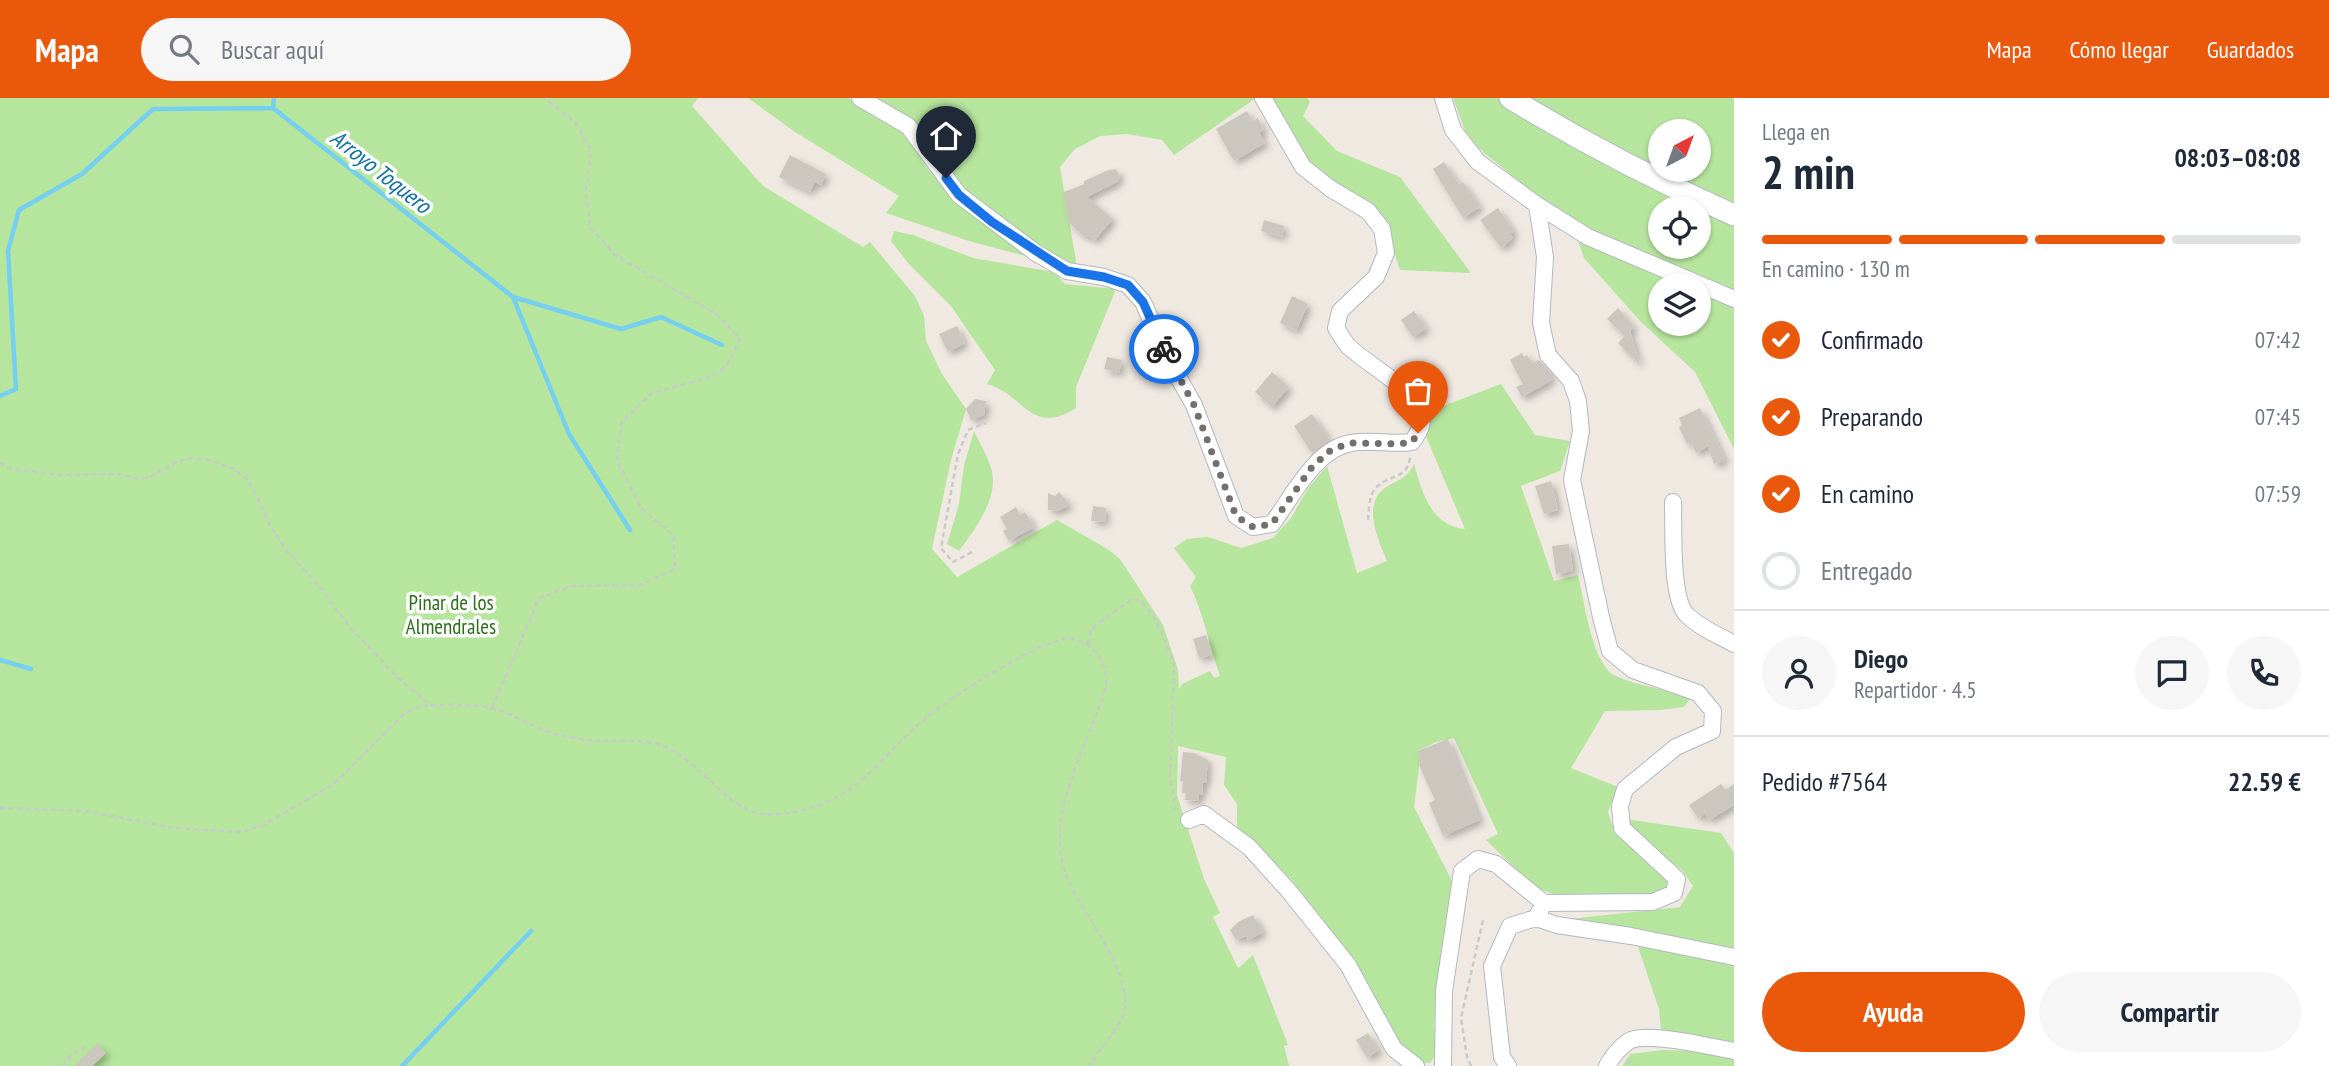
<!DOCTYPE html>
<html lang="es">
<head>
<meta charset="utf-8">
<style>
	:root { --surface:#fff; --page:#f6f6f7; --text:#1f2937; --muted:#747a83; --line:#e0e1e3; --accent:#ea580c }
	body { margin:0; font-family:"PT Sans Narrow",sans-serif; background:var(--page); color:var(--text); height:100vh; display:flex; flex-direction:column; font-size:26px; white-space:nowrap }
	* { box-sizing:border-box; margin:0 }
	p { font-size:23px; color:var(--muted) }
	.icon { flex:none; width:38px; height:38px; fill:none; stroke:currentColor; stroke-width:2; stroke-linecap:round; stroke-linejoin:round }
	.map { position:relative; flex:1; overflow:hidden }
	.panel { display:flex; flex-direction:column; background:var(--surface); width:595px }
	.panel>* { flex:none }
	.needle { width:46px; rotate:41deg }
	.controls { position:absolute; left:1648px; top:21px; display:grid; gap:14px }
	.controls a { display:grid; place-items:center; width:63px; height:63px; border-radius:50%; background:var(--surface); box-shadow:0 2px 5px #0004; font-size:35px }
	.pin { position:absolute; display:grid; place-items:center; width:60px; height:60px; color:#fff; margin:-72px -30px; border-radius:50% 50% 50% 0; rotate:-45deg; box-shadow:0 0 7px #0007 }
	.pin .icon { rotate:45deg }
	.courier { position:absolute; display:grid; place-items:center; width:70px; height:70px; margin:-35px; border:5px solid #1a73e8; border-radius:50%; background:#fff; color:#222; box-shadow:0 2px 9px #0007 }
	.summary em { font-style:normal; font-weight:600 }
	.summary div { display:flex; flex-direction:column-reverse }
	.summary { display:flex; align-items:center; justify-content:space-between; height:119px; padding:0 28px }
	h1 { font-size:46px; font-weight:600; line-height:52px }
	.bar { display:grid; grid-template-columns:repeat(4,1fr); gap:10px 7px; align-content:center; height:84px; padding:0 28px }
	.bar i { height:9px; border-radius:5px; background:var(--line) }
	.bar .selected { background:var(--accent) }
	.bar p { grid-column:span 4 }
	.line { display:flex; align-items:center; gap:18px; padding:0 28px; border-top:2px solid var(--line) }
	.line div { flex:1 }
	.round { display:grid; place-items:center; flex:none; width:74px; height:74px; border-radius:37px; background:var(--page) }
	ol { padding:0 28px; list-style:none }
	li { display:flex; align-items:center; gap:21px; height:77px }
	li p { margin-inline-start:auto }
	li .icon { padding:7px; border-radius:50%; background:var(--accent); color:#fff; stroke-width:4 }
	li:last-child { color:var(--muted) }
	li i { width:38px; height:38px; border:4px solid var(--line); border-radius:50% }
	.action { display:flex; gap:14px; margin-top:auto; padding:14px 28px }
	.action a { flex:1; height:80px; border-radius:42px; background:var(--accent); color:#fff; font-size:28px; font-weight:600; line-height:80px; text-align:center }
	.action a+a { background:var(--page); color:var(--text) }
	header { display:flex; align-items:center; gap:42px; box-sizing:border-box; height:98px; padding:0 35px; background:var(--accent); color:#fff }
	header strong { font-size:33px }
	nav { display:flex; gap:38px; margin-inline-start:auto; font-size:24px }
	.search { width:490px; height:63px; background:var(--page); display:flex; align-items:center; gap:18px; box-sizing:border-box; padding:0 24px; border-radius:38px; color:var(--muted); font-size:26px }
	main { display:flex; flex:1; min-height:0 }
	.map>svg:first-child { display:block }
	.green { fill:#b6e59e; fill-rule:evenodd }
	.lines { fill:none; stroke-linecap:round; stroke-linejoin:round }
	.stream { stroke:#75cff0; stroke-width:4.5 }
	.building { fill:#cbc7bf; filter:url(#shadow) }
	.minor-casing { stroke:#b4b7c1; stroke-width:18 }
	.secondary-casing { stroke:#b4b7c1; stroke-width:23 }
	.path { stroke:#c9c9c9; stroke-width:2.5; stroke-dasharray:5 3.5; stroke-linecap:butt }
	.minor { stroke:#fff; stroke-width:16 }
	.secondary { stroke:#fff; stroke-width:21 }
	.done { stroke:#726f6d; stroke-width:7; stroke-dasharray:0 12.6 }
	.route { stroke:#1a73e8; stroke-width:9 }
	.labels { text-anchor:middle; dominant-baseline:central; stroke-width:7; stroke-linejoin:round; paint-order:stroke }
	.park-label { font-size:21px; fill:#2c6e1b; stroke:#fff }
	.water-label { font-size:23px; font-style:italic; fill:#0d6fa3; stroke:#fff }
</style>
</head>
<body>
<header>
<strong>Mapa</strong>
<div class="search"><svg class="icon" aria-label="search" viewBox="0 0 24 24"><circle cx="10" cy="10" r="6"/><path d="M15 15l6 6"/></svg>Buscar aquí</div>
<nav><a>Mapa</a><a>Cómo llegar</a><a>Guardados</a></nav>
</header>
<main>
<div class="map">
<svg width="1734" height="968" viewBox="0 0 1734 968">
	<defs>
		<filter id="shadow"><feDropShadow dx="4" dy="4" stdDeviation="3.5" flood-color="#0004"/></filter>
	</defs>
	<rect width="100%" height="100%" fill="#efe9e1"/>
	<path class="green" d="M 0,0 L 698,0 L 692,8 L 763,88 L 863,149 L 870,144 L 915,198 L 924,218 L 926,243 L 942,276 L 966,311 L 951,362 L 932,451 L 957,479 L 1057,422 L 1109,452 L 1120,461 L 1163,527 L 1178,572 L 1179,591 L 1182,586 L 1210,573 L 1214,580 L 1220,578 C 1209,548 1204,516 1190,488 L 1196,479 L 1174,450 L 1187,441 L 1208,439 L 1241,450 L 1273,440 L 1291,420 L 1309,389 L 1327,368 L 1357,475 L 1387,463 C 1379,443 1361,407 1385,390 C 1397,382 1407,381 1414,366 C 1422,394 1431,428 1465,431 L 1425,336 L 1430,324 L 1430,313 L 1501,286 L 1535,337 L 1570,343 L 1560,373 L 1521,388 L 1554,483 L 1578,477 C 1584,501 1592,568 1616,578 C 1640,589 1666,590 1690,601 L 1684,609 L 1660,612 L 1605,613 L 1571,670 L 1618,689 L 1608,714 L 1615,736 L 1671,784 L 1667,791 L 1646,799 L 1565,800 L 1534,789 L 1486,742 L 1498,736 L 1454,640 L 1436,644 L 1417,653 L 1420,661 L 1414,709 L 1452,783 L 1434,926 L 1437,955 L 1430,965 L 1418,964 L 1397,944 L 1348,860 L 1328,829 L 1291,781 L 1237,729 L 1237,706 L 1224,687 L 1226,659 L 1178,648 L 1177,697 L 1204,781 L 1220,815 L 1213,819 L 1238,870 L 1253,857 L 1288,947 L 1284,948 L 1289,968 L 0,968 Z
		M 748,0 L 848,0 L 905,34 L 927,70 L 956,104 L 1029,159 L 969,143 L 886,115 L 899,98 L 795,34 Z
		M 876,0 L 1256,0 L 1174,57 L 1162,42 L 1127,36 L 1100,38 L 1075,51 L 1060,69 L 1077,169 L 1033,143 L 985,110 L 962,87 L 910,21 Z
		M 1269,0 L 1307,0 L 1310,4 L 1303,18 L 1337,53 L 1400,79 L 1471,175 L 1400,172 L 1383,119 L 1319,77 L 1300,55 Z
		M 1453,0 L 1734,0 L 1734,351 L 1695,274 L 1641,224 L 1584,160 L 1572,125 L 1484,55 L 1467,38 ZM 1661,33 L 1699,33 L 1699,72 L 1661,72 ZM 1661,110 L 1699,110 L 1699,149 L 1661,149 ZM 1661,187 L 1699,187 L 1699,226 L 1661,226 Z
		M 894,133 L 913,137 L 973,160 L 1054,174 L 1065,186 L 1116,191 L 1076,289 L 1076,310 C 1031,339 1024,296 987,286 L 995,272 L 951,208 L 908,165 L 891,143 Z
		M 974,333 C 980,346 989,360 992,374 C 998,402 974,432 959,453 L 947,446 L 959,406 L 964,367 Z
		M 1625,721 L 1721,735 L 1734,755 L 1734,852 L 1569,821 L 1680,809 L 1693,788 L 1682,772 L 1647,746 Z
		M 1638,849 L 1661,850 L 1734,866 L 1734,947 L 1661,933 L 1659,911 Z
		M 1663,952 L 1696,953 L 1734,960 L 1734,968 L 1622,968 L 1630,956 Z"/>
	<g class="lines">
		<path class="stream" d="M 273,10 L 274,0
			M 513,199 L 621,231 L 661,219 L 722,247
			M 0,298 L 16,291 L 8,153 L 19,112 L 82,76 L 153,11 L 273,10 L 513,199 L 569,336 L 630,432
			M 0,562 L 31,571
			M 402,968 L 531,833"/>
	</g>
	<path class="building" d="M 1247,13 L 1253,23 L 1258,20 L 1264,32 L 1259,35 L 1265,45 L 1234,63 L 1216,31 Z
		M 790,57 L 826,76 L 821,87 L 815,84 L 810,94 L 779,79 Z
		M 1444,64 L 1459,86 L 1463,84 L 1480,109 L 1463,120 L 1433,71 Z
		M 1111,71 L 1111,72 L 1116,71 L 1120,79 L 1117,84 L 1087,99 L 1113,121 L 1094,143 L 1088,137 L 1085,139 L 1069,125 L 1064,94 L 1084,86 L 1084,83 Z
		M 1498,110 L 1514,133 L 1510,136 L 1513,140 L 1501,150 L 1480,122 Z
		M 1264,122 L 1284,128 L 1282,139 L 1261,133 Z
		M 1292,198 L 1308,206 L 1296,233 L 1280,225 Z
		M 1618,210 L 1634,229 L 1630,233 L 1640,267 L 1618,245 L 1625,238 L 1607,221 Z
		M 1414,213 L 1427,230 L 1413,239 L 1401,222 Z
		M 957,228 L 965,245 L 948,254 L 939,236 Z
		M 1522,255 L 1524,259 L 1527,257 L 1532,265 L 1539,262 L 1551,276 L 1549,277 L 1552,282 L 1522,299 L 1516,289 L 1523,286 L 1510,262 Z
		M 1107,259 L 1122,262 L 1119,275 L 1104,271 Z
		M 1272,274 L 1289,289 L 1272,309 L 1255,294 Z
		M 975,301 L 986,303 L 984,317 L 971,322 L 966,311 Z
		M 1700,310 L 1722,355 L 1725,363 L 1714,366 L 1708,348 L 1696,355 L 1691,344 L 1687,346 L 1679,329 L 1682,327 L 1679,320 Z
		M 1312,316 L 1330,342 L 1312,355 L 1294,328 Z
		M 1551,383 L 1558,412 L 1544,416 L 1535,388 Z
		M 1059,394 L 1070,407 L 1057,413 L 1048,412 L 1048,395 L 1055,398 Z
		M 1093,408 L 1106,410 L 1105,424 L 1091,423 Z
		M 1016,409 L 1020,417 L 1025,414 L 1034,429 L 1009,443 L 1003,433 L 1007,431 L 1000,419 Z
		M 1569,446 L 1573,473 L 1556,476 L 1552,448 Z
		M 1206,537 L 1212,557 L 1199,560 L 1193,541 Z
		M 1448,641 L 1480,722 L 1443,738 L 1429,705 L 1435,702 L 1419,667 L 1420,661 L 1417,653 Z
		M 1183,654 L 1194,655 L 1208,662 L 1206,685 L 1203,685 L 1202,697 L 1199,696 L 1199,703 L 1185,702 L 1186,695 L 1182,695 L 1183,683 L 1180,683 Z
		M 1721,686 L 1725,692 L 1734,686 L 1734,707 L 1709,722 L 1705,716 L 1698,720 L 1689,707 Z
		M 1253,817 L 1263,834 L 1248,842 L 1246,838 L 1236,842 L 1230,832 L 1238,824 Z
		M 1368,935 L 1379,952 L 1367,960 L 1356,942 Z
		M 97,946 L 106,955 L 92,968 L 74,968 Z"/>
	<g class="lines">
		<defs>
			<path id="minor" d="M 860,0 L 908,28 L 959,97 L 1036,155 L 1067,173 L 1104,179 L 1128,187 L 1143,204 L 1169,263 L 1194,307 L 1236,418 L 1253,429 L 1272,426 C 1293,398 1315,351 1351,345 C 1371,341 1392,347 1412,344 C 1417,337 1423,328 1422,319 C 1419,293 1366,266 1348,248 C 1344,243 1340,236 1336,230 L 1340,213 L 1376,179 L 1386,155 L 1382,131 L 1368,113 L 1331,91 L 1303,69 L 1263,0
				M 1443,0 L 1453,32 L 1478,64 L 1537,107 L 1588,139 L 1734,201
				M 1537,107 L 1545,159 L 1541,225 L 1548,257 L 1571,283 L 1578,303 L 1581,333 L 1572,382 L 1601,519 L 1610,553 L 1633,572 L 1698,595 L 1713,613 L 1712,633 L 1676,649 L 1625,691 L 1620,708 L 1622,730 L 1677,781 L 1674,795 L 1653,804 L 1544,805
				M 1673,404 C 1674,428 1670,501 1687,517 C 1700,530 1718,537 1734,546
				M 1189,722 L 1204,716 L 1249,749 L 1288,792 L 1348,867 L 1394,951 L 1416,968
				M 1536,820 L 1557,827 L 1631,838 L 1734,859
				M 1443,968 L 1444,893 L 1462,773 L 1478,761 L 1496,766 L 1544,805 L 1536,820 L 1510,828 L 1492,868 L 1502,959 L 1508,968
				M 1607,968 C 1612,959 1620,949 1629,943 C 1647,933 1712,949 1734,953"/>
			<path id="secondary" d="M 1510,0 C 1582,44 1657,83 1734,117"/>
		</defs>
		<use href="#minor" class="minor-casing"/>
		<use href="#secondary" class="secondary-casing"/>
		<path class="path" d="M 0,365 L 12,371 L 59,377 L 117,376 L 139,381 L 148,380 L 176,364 L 192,360 L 209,362 L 234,371 L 245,379 L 254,392 L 268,424 L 285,451 L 319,488 L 349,528 L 397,579 L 431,607
			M 1368,422 C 1369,413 1369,401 1373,394 C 1384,375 1408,384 1410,359
			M 972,454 L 953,464 L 941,450 L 958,356 L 968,332 L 986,325
			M 1088,546 L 1091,531 L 1131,502 L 1141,503 L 1154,519 L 1174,564 L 1170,679 L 1176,714
			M 492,610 L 539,500 L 572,488 L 640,487 L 675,471 L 674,438 L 641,410 L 617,363 L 621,325 L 652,295 L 707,280 L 726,269 L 740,241 L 718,217 L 615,157 L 590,129 L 586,93 L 591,52 L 575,24 L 544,0
			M 0,710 L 86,713 L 173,730 L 241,734 L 264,727 L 335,685 L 404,616 C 405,616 414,610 415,610 C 429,605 481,606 495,611 C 518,618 540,634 564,638 C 576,640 589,643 601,643 C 623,643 647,640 668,650 C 697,664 729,709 757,715 C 783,721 824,708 845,694 C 874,676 900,640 927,619 C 953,598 1036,544 1067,541 C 1083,540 1100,554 1104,569 C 1110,588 1101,605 1094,622 C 1074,674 1043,733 1071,788 C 1087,821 1135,878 1123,917 C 1118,932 1098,954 1088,968
			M 1627,963 L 1636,968
			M 63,968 L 69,959 L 88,946
			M 1471,968 L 1467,959 L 1461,920 L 1483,822"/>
		<use href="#minor" class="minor"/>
		<use href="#secondary" class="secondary"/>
	</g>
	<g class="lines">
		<path class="done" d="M 1164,251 L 1194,307 L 1236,418 L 1253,429 L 1272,426 L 1312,369 L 1332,351 L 1352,345 L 1399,346 L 1412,344 L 1418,335"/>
		<path class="route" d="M 946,80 L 959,97 L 992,124 L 1067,173 L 1104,179 L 1128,187 L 1143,204 L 1164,251"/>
	</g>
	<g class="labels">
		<g class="park-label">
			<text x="451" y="504">Pinar de los<tspan x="451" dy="24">Almendrales</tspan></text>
		</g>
		<g class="water-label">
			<text transform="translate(381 73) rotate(38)">Arroyo Toquero</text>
		</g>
	</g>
</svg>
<div class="controls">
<a><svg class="needle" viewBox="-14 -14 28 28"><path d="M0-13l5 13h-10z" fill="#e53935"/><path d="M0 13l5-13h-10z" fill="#747a83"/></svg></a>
<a><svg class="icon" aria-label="locate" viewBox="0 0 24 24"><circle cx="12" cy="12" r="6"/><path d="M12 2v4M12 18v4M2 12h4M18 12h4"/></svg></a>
<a><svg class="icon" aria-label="layers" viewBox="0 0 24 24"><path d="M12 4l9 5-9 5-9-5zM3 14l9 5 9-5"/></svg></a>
</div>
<div class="pin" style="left:1418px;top:335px;background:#ea580c"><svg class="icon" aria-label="bag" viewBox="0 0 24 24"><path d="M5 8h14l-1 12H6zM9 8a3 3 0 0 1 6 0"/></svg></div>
<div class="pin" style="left:946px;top:80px;background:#1f2937"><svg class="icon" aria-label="home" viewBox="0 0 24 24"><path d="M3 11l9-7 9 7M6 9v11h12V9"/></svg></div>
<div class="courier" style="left:1164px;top:251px"><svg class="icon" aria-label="bike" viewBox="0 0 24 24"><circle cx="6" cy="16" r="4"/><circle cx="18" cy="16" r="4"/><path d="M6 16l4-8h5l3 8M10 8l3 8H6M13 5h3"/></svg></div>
</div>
<section class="panel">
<div class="summary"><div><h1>2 min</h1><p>Llega en</p></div><em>08:03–08:08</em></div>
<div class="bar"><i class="selected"></i><i class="selected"></i><i class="selected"></i><i></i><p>En camino · 130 m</p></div>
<ol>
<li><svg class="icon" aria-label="check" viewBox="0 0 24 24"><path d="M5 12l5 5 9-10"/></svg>Confirmado<p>07:42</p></li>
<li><svg class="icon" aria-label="check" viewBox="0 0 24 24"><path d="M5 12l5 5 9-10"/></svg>Preparando<p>07:45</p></li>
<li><svg class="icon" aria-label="check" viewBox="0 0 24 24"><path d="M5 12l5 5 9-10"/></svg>En camino<p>07:59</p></li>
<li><i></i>Entregado</li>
</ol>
<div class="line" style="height:126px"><a class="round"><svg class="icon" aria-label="person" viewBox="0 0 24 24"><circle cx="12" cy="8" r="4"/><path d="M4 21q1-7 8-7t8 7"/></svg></a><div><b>Diego</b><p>Repartidor · 4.5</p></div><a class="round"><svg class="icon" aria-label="chat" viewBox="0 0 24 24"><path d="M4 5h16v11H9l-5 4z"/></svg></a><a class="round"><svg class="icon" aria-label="phone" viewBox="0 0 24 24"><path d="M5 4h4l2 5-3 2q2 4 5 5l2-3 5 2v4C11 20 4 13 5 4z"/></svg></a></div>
<div class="line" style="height:91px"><div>Pedido #7564</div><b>22.59 €</b></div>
<div class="action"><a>Ayuda</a><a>Compartir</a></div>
</section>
</main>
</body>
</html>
